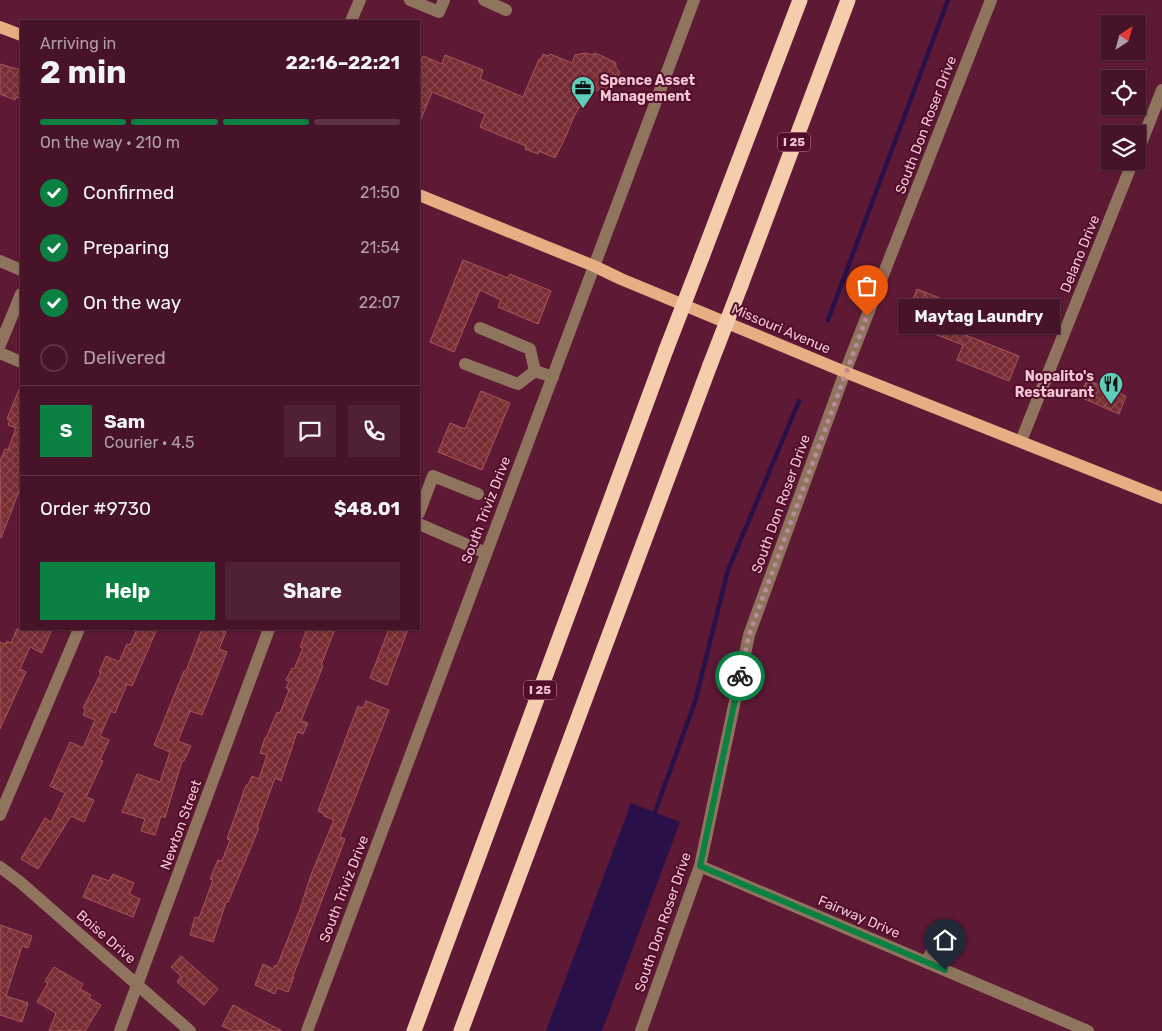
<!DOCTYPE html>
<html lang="en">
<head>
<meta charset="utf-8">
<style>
	:root { --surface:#461328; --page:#502034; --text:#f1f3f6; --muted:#b09ea8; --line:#5e3245; --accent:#0b8043 }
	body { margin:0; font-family:Rubik,sans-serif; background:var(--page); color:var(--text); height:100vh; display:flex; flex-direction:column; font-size:19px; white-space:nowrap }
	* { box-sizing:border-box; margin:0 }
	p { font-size:16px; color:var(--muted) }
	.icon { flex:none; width:28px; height:28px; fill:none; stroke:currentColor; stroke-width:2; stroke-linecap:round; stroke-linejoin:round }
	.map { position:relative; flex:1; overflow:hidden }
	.details { position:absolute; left:20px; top:20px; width:400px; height:610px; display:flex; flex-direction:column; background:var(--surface); border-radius:0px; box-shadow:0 1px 4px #0004,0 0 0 1px var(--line) }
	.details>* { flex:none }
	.needle { width:32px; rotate:36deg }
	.buttons { position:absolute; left:1101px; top:15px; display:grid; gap:10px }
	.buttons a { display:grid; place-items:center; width:45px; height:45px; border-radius:0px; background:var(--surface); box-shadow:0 1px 4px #0004,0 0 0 1px var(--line); font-size:25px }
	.pin { position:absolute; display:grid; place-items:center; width:42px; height:42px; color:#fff; margin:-51px -21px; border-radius:50% 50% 50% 0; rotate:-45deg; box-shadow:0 0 5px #0007 }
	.pin .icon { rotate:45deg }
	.courier { position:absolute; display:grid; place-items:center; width:50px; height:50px; margin:-25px; border:4px solid #0b8043; border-radius:50%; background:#fff; color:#222; box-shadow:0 1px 6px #0007 }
	.bubble { position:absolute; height:35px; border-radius:0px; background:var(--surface); box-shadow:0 1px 4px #0004,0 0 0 1px var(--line); font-size:16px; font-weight:700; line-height:35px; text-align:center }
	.summary em { font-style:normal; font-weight:700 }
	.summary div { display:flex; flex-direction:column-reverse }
	.summary { display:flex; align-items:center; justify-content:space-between; height:85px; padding:0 20px }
	h1 { font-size:32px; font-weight:700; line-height:38px }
	.bar { display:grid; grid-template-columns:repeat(4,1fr); gap:8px 5px; align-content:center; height:60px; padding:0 20px }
	.bar i { height:6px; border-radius:4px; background:var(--line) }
	.bar .active { background:var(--accent) }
	.bar p { grid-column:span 4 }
	.line { display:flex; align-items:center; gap:12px; padding:0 20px; border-top:1px solid var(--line) }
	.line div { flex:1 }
	.round { display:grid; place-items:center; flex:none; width:52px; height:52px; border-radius:0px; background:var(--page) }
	ol { padding:0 20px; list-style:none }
	li { display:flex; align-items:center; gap:15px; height:55px }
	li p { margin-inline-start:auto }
	li .icon { padding:5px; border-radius:50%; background:var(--accent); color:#fff; stroke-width:4 }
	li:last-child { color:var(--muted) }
	li i { width:28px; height:28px; border:2px solid var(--line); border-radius:50% }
	.primary-button { display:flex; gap:10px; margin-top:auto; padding:10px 20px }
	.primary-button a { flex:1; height:58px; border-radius:0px; background:var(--accent); color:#fff; font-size:20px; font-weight:700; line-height:58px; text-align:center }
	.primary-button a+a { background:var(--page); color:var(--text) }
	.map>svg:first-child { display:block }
	.water { fill:#291049 }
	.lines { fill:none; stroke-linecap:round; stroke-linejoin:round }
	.stream { stroke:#291049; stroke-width:4.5 }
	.building { fill:url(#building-cross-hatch); stroke:#a6575a }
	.minor { stroke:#8f745e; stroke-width:12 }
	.major { stroke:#e6ae82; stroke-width:12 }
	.highway { stroke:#f5cdad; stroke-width:15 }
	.highway-bridge { stroke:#f5cdad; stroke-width:15 }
	.done { stroke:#be899c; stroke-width:5; stroke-dasharray:0 9 }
	.route { stroke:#0b8043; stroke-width:6 }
	.labels { text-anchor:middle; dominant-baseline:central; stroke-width:4; stroke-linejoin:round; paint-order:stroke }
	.shield { fill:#520d2b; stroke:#c28ea1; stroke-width:1 }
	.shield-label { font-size:12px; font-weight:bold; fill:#f2c6d3 }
	.poi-label { font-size:14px; font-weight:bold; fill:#f2c6d3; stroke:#520d2b; text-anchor:start }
	.street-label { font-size:14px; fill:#f2c6d3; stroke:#520d2b }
</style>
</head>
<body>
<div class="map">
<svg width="1162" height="1031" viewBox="0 0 1162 1031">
	<defs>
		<pattern id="building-cross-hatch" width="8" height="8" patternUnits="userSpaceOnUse" patternTransform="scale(1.25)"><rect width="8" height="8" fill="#762c31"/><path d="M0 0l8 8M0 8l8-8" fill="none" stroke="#8a494e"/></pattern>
	</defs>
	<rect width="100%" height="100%" fill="#5e1935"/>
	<path class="water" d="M 631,803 L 680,822 L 602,1031 L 546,1031 Z"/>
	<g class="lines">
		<path class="stream" d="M 828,320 L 948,0
			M 655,812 L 695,702 L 728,570 L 799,401"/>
	</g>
	<path class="building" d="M 586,53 L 593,55 L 594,53 L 600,55 L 616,63 L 616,68 L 620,72 L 613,89 L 611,88 L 609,92 L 600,88 L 599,91 L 585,86 L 580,106 L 574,116 L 566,136 L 555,158 L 539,151 L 538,154 L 525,149 L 526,146 L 480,127 L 485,114 L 432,92 L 419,124 L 419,65 L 423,56 L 442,64 L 445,55 L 483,70 L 480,79 L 523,97 L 539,59 L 541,59 L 543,54 L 548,56 L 550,54 L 572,63 L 575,55 Z
		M 0,64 L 21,70 L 21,99 L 16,97 L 15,100 L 0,94 Z
		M 463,260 L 508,278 L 510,274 L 551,291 L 538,324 L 498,307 L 501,300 L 480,290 L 454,352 L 430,342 Z
		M 917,289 L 967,309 L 958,332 L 1019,356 L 1009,381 L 957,360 L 963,345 L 901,321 L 910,299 L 913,299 Z
		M 1087,380 L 1126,396 L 1119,414 L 1080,397 Z
		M 21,385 L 21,486 L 1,538 L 0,461 L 5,449 L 8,450 L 16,428 L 8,425 L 10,420 L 7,419 Z
		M 481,391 L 510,403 L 482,470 L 438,452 L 450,423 L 465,429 Z
		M 17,629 L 52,629 L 42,653 L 30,647 L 20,669 L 26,672 L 0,729 L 0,642 L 5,644 L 7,641 L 11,643 Z
		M 137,629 L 157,629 L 132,686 L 127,684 L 115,713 L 111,711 L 100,736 L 109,740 L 100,760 L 103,761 L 86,797 L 94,800 L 84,822 L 71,816 L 38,869 L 21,859 L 45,818 L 51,822 L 65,793 L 50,786 L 70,742 L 83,748 L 95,720 L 83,715 L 86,709 L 83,708 L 101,673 L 99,672 L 106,656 L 119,662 L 127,644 L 130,645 Z
		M 202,629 L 217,629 L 226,632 L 219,649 L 227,652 L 202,715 L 190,711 L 178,741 L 191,746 L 184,761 L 182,761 L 165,818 L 161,816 L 155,835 L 141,831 L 145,819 L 122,812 L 137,774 L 160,782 L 170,752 L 154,745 L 184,671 L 186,671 Z
		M 307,629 L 335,629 L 321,665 L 323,666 L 301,721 L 308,723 L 303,734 L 297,732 L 281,781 L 275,778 L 257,827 L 259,828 L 228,902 L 226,902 L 213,942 L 190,935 L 195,917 L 199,918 L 213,880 L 210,879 L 218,860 L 222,861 L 230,840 L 227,839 L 246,785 L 248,785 L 252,776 L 259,779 L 267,755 L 260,753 L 265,738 L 266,738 L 277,712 L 280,713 L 289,690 L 286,688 L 289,682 L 286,680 L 292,668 L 294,669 L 303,648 L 300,647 Z
		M 389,629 L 408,629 L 387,685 L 370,678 Z
		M 366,701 L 389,710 L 340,837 L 345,839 L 293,976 L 294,977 L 288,992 L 277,988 L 275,994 L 255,985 L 263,964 L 273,969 L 275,965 L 277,966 L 300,909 L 311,875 L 334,820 L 324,816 L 324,814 L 318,811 L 358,706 L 363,708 Z
		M 113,874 L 134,883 L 129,894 L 140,899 L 133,917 L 83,897 L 93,875 L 109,881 Z
		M 0,925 L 32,936 L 28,948 L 22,946 L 6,996 L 28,1003 L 22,1022 L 0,1015 Z
		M 181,956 L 218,989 L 204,1005 L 177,982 L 181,976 L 171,967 Z
		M 54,967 L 83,984 L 80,989 L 91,995 L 89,998 L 101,1005 L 85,1031 L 49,1031 L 56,1013 L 37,1002 L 48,983 L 45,981 Z
		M 233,1005 L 282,1031 L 233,1031 L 222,1026 Z"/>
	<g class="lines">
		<path class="minor" d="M 410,0 L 439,12 L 444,0
			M 484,0 L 506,10
			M 351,21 L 360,0
			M 1138,151 L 1162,90
			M 0,261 L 21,270
			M 480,328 L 530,349 L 535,371 L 553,377
			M 0,345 L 21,294
			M 0,353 L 21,362
			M 465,364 L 518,384 L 535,371
			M 1021,441 L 1133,161
			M 419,513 L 433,476 L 478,494
			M 419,524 L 486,553
			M 0,815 L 79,629
			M 700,866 L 1088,1031
			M 0,867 L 20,882 L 190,1031
			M 927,962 L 940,931
			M 120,1031 L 269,629
			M 307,1031 L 694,0
			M 641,1031 L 700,866 L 749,635 L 845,372 L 991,0"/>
		<path class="major" d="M 0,27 L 21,35
			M 419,195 L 594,266 L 621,279 L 845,372 L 1162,498"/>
		<path class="highway" d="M 702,257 L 800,0
			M 741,285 L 848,0
			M 414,1031 L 666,350
			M 461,1031 L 710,365"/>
		<path class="highway-bridge" d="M 666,350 L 702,257
			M 710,365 L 741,285"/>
	</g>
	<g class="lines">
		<path class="done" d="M 740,676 L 749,635 L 867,316"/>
		<path class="route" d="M 740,676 L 700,866 L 945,970"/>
	</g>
	<defs>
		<symbol id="office-pin" viewBox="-11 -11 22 30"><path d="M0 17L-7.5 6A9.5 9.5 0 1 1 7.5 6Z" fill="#5dceb9" stroke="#520d2b"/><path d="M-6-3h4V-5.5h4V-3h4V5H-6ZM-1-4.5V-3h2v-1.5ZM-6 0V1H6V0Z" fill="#111"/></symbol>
		<symbol id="restaurant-pin" viewBox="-11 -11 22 30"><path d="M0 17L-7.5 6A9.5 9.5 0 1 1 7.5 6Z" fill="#5dceb9" stroke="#520d2b"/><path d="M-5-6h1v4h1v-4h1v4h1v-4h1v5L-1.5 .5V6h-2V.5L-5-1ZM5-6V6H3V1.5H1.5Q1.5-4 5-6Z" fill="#111"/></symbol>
	</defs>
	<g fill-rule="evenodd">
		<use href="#office-pin" x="569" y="74" width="28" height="38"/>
		<use href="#restaurant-pin" x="1097" y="370" width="28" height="38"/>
	</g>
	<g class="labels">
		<g class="shield">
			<rect x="778" y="132.5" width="32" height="19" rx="4"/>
			<rect x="524" y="680.5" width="32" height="19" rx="4"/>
		</g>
		<g class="shield-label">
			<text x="794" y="142">I 25</text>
			<text x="540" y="690">I 25</text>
		</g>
		<g class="poi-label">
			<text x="600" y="80">Spence Asset<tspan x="600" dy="16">Management</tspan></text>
			<text x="1094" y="376" text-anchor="end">Nopalito's<tspan x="1094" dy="16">Restaurant</tspan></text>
		</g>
		<g class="street-label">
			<text transform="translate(926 125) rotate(-69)">South Don Roser Drive</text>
			<text transform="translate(1080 254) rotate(-68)">Delano Drive</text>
			<text transform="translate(781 329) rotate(23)">Missouri Avenue</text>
			<text transform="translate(781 504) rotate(-70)">South Don Roser Drive</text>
			<text transform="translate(486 510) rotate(-69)">South Triviz Drive</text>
			<text transform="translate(181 825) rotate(-70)">Newton Street</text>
			<text transform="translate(344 889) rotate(-69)">South Triviz Drive</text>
			<text transform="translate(859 917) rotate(23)">Fairway Drive</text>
			<text transform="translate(663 922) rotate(-71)">South Don Roser Drive</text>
			<text transform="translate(106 937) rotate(41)">Boise Drive</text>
		</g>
	</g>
</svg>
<div class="buttons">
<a><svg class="needle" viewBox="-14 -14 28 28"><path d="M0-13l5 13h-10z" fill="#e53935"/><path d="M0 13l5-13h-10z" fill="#b09ea8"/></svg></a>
<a><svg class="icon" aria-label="locate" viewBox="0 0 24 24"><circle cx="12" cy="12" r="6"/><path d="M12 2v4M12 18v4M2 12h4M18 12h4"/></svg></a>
<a><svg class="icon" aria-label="layers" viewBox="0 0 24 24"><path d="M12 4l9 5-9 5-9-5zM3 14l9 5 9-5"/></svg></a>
</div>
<div class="pin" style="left:867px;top:316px;background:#ea580c"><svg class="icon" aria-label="bag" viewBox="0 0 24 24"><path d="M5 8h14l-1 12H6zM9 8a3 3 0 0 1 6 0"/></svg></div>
<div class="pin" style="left:945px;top:970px;background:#1f2937"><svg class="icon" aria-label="home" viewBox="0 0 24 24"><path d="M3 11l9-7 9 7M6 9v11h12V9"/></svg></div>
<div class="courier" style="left:740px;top:676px"><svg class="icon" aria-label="bike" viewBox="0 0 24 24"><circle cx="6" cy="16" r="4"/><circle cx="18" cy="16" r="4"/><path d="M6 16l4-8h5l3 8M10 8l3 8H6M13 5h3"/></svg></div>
<div class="bubble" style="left:898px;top:299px;width:162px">Maytag Laundry</div>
<section class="details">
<div class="summary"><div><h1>2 min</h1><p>Arriving in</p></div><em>22:16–22:21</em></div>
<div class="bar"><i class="active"></i><i class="active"></i><i class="active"></i><i></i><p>On the way · 210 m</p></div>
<ol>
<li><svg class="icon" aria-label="check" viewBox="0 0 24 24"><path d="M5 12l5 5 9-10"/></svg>Confirmed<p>21:50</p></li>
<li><svg class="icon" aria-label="check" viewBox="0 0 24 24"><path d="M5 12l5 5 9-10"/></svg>Preparing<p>21:54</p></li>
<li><svg class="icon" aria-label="check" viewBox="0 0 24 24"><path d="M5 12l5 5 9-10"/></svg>On the way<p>22:07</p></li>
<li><i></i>Delivered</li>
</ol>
<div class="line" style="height:90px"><b class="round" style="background:var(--accent);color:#fff">S</b><div><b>Sam</b><p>Courier · 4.5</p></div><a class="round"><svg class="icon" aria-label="chat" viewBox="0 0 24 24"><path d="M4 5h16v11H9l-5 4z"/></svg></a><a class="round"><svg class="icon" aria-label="phone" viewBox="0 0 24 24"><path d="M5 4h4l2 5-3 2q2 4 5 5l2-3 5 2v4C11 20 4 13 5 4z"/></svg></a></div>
<div class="line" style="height:65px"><div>Order #9730</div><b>$48.01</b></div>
<div class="primary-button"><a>Help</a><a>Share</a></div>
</section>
</div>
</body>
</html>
